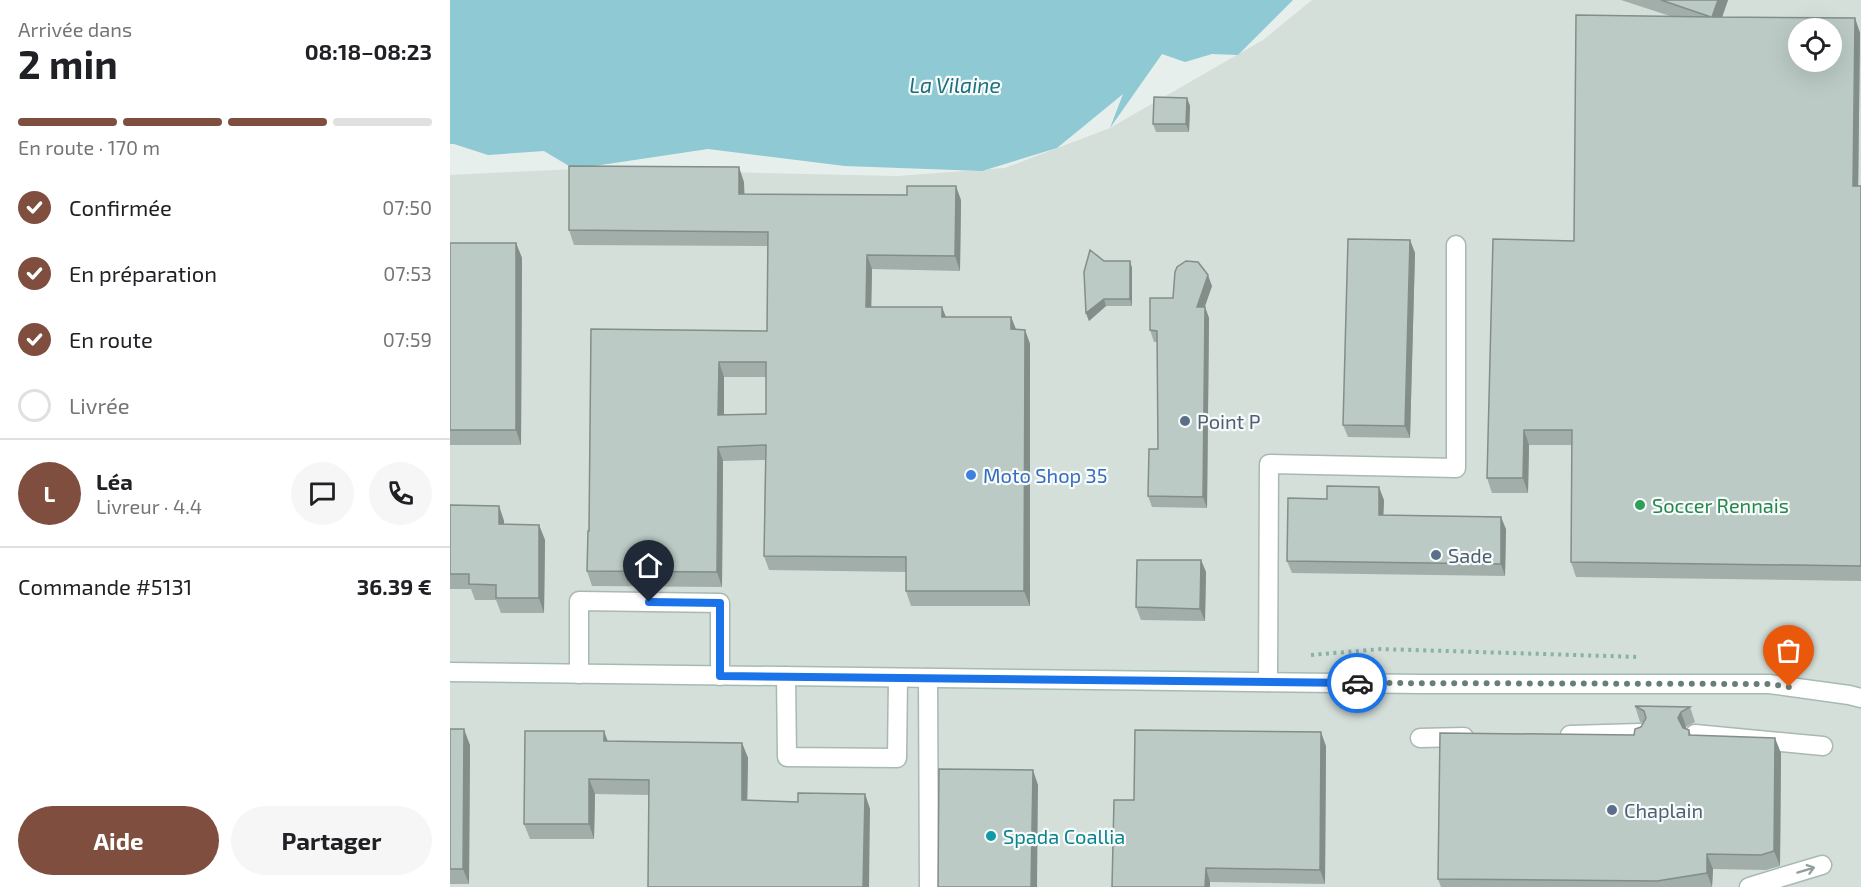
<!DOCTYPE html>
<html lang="fr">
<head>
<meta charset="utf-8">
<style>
	:root { --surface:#fff; --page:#f6f6f6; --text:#202124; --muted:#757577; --line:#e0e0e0; --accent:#7f4e3f }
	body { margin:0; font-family:"Exo 2",sans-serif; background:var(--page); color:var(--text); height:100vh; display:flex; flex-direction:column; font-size:22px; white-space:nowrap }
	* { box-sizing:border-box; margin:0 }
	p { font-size:20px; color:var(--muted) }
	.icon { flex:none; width:33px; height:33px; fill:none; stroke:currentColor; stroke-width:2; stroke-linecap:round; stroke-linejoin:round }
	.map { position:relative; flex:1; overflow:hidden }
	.side { display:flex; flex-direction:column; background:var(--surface); width:450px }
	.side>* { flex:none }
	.controls { position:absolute; left:1338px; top:18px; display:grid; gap:12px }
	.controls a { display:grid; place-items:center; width:54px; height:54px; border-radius:50%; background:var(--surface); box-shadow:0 6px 24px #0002; font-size:30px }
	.pin { position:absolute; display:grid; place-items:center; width:51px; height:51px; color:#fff; margin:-62px -26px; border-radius:50% 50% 50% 0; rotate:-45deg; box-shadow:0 0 6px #0007 }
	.pin .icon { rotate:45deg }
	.courier { position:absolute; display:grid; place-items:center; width:60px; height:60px; margin:-30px; border:4px solid #1a73e8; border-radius:50%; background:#fff; color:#222; box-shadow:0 2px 8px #0007 }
	.head em { font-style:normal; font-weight:700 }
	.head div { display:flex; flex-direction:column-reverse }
	.head { display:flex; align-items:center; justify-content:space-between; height:102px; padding:0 18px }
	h1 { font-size:39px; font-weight:700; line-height:45px }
	.bar { display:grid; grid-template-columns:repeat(4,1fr); gap:9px 6px; align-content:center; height:72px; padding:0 18px }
	.bar i { height:8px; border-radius:4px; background:var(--line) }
	.bar .current { background:var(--accent) }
	.bar p { grid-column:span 4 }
	.line { display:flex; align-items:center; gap:15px; padding:0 18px; border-top:2px solid var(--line) }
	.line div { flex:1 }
	.round { display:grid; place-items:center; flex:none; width:63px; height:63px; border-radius:32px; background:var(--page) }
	ol { padding:0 18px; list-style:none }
	li { display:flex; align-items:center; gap:18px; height:66px }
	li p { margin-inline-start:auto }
	li .icon { padding:6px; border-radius:50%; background:var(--accent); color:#fff; stroke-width:4 }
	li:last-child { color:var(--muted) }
	li i { width:33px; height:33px; border:3px solid var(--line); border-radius:50% }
	.button { display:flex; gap:12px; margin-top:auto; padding:12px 18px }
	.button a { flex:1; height:69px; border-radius:36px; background:var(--accent); color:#fff; font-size:24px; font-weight:700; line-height:69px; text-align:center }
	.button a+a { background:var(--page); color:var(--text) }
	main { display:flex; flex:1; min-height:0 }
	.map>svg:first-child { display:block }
	.built { fill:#d4dfda; fill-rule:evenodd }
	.water { fill:#8ec9d4 }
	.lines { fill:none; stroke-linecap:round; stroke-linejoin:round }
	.lane-casing { stroke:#a8b8b2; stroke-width:21 }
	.secondary-casing { stroke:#a4bbb3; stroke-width:21 }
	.path { stroke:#86b3a5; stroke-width:4; stroke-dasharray:3 4.5; stroke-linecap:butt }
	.lane { stroke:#fff; stroke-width:18 }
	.secondary { stroke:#fff; stroke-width:18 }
	.wall { fill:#a1aea9; fill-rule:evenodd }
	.shaded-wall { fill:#838d89 }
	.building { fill:#bbcac4; stroke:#838d89; stroke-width:1.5; fill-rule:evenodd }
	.oneway { stroke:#92a09c }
	.done { stroke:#687f78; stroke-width:6; stroke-dasharray:0 10.8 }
	.route { stroke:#1a73e8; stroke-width:8 }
	.service-dot { fill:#5c6f8a; stroke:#f7fbf9; stroke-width:2 }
	.shop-dot { fill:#3f7fe0; stroke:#f7fbf9; stroke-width:2 }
	.leisure-dot { fill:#2e9e5b; stroke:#f7fbf9; stroke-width:2 }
	.culture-dot { fill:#0f9aa8; stroke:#f7fbf9; stroke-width:2 }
	.labels { text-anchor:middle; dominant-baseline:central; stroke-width:4.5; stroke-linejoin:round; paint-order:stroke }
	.service-label { font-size:20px; fill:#4e5e75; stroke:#f7fbf9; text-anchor:start }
	.shop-label { font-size:20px; fill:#366cbe; stroke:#f7fbf9; text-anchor:start }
	.leisure-label { font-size:20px; fill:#27864d; stroke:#f7fbf9; text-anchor:start }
	.culture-label { font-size:20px; fill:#0d838f; stroke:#f7fbf9; text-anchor:start }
	.water-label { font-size:21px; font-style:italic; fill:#1c6f80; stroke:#f7fbf9 }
</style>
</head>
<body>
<main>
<section class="side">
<div class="head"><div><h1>2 min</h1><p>Arrivée dans</p></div><em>08:18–08:23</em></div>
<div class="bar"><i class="current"></i><i class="current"></i><i class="current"></i><i></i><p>En route · 170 m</p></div>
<ol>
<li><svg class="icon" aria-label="check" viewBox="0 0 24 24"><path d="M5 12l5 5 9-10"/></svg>Confirmée<p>07:50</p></li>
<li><svg class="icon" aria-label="check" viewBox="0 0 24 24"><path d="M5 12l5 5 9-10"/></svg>En préparation<p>07:53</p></li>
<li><svg class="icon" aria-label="check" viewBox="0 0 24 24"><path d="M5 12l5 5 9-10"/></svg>En route<p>07:59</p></li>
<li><i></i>Livrée</li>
</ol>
<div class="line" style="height:108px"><b class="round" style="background:var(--accent);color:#fff">L</b><div><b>Léa</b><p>Livreur · 4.4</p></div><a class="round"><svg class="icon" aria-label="chat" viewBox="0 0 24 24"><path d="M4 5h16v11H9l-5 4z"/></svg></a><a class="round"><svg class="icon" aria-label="phone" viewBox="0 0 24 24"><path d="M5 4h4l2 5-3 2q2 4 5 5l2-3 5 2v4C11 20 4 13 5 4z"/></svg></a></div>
<div class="line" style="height:78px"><div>Commande #5131</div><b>36.39 €</b></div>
<div class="button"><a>Aide</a><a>Partager</a></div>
</section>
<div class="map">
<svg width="1411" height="887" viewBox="0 0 1411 887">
	<rect width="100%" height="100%" fill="#e6efeb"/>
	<path class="built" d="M 862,0 L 1411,0 L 1411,887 L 0,887 L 0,175 L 124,169 L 447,176 L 555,168 L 660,128 L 813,40 ZM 1348,28 L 1382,28 L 1382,62 L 1348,62 Z"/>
	<path class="water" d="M 0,0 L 843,0 L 788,55 L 762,54 L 735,62 L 712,54 L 660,128 L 673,94 L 607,148 L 532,171 L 395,166 L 258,149 L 124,169 L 94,151 L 38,155 L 4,144 L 0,144 Z"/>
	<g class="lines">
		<defs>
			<path id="lane" d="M 129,674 L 129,601 L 270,603 L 270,676
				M 336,676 L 337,757 L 447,758 L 448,678
				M 478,678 L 479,887
				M 818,682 L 819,464 L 1006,468 L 1006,245
				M 1245,734 L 1373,746
				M 1120,735 L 1190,733
				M 970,738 L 1014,737
				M 1299,887 L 1372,865"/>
			<path id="secondary" d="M 0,672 L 971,684 L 1319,684 L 1399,695 L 1411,698"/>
		</defs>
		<use href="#lane" class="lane-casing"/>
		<use href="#secondary" class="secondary-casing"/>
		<path class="path" d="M 861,655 L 931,649 L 1190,657"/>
		<use href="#lane" class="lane"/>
		<use href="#secondary" class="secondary"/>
	</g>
	<path class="wall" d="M 1171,0 L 1278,0 L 1272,17 L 1405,18 L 1410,33 L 1408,186 L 1411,186 L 1411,581 L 1126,577 L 1121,562 L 1122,445 L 1079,445 L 1078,493 L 1042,493 L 1037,478 L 1124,241 L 1220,16 Z
		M 737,98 L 740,106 L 739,132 L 706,132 L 703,124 Z
		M 294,182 L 294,194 L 511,200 L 510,271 L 422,269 L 421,307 L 496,317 L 561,317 L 566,329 L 575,330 L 580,344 L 580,606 L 461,606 L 456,591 L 456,572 L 319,570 L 314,556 L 315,460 L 273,461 L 272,587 L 142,586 L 137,571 L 139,531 L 141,329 L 317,331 L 318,246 L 124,245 L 119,230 ZM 274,377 L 316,377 L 316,414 L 274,415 Z
		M 960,240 L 965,253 L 960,438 L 898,437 L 893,425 Z
		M 0,243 L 66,243 L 72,258 L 71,445 L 0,445 Z
		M 654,261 L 680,261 L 682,268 L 682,306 L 656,306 L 639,321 L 636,313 Z
		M 762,286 L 754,307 L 755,307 L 759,318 L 757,508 L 702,507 L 698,496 L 708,449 L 707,342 L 704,342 L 700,330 L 723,298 Z
		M 877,499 L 934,500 L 933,515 L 1056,529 L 1055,576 L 842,573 L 837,561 Z
		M 0,505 L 49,506 L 54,521 L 54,524 L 89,525 L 95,540 L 94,613 L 51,613 L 46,600 L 25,600 L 21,589 L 0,589 Z
		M 751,560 L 756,572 L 755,621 L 691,620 L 686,607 Z
		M 1185,706 L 1240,707 L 1245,722 L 1236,727 L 1236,729 L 1239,730 L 1241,735 L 1331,753 L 1330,866 L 1316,870 L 1263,869 L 1262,887 L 991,887 L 988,879 L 1184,735 L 1193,723 L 1190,722 Z
		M 0,729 L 20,745 L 19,884 L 0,884 Z
		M 154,731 L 158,741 L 292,743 L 298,758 L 297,800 L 348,802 L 415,794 L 420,809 L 199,795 L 145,794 L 144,839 L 80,839 L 74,824 Z
		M 876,746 L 875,884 L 760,882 L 684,800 Z"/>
	<path class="shaded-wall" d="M 1268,0 L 1278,0 L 1267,32 L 1262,17 Z
		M 1405,18 L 1410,33 L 1408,201 L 1403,186 Z
		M 737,98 L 740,106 L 739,132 L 736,124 Z
		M 289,167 L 294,182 L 295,208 L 289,194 Z
		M 506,186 L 511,200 L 510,271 L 505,256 Z
		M 960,240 L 965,253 L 960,438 L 955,426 Z
		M 66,243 L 72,258 L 71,445 L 66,430 Z
		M 417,255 L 422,269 L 421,322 L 416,307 Z
		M 680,261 L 682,268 L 682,306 L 680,299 Z
		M 758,275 L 762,286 L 751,318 L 747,307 Z
		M 654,299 L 656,306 L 639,321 L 636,313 Z
		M 492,307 L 498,322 L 492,317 Z
		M 755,307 L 759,318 L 757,508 L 753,497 Z
		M 561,317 L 567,332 L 561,329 Z
		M 575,330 L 580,344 L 580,606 L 574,591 Z
		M 269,362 L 274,377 L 274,429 L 268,415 Z
		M 1074,430 L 1079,445 L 1078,493 L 1073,478 Z
		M 268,447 L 273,461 L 272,587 L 267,572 Z
		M 929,487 L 934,500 L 933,527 L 929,515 Z
		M 49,506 L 54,521 L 54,539 L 49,524 Z
		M 1051,517 L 1056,529 L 1055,576 L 1051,564 Z
		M 89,525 L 95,540 L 94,613 L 89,598 Z
		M 751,560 L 756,572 L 755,621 L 750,609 Z
		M 1231,712 L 1236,727 L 1234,734 L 1228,718 Z
		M 14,729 L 20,745 L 19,884 L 13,869 Z
		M 154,731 L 159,746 L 154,741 Z
		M 871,732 L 876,746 L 875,884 L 870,870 Z
		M 1325,738 L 1331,753 L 1330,866 L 1324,851 Z
		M 292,743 L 298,758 L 297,815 L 292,800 Z
		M 583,770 L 588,785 L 587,887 L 581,887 Z
		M 139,779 L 145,794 L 144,839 L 139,824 Z
		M 415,794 L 420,809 L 419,887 L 413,887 Z
		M 1257,854 L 1263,869 L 1262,887 L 1257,873 Z
		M 756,868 L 760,882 L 760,887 L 755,887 Z"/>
	<path class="building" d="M 1211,0 L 1268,0 L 1262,17 L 1405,18 L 1403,186 L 1411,186 L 1411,566 L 1121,562 L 1122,430 L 1074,430 L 1073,478 L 1037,478 L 1043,239 L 1124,241 L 1126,15 L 1261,17 ZM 1348,28 L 1382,28 L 1382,62 L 1348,62 Z
		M 704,97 L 737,98 L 736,124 L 703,124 Z
		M 119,166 L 289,167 L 289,194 L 457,195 L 457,186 L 506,186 L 505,256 L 417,255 L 416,307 L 492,307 L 492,317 L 561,317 L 561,329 L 575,330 L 574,591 L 456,591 L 456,557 L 314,556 L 316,445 L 268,447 L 267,572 L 137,571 L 138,531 L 139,531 L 141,329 L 317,331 L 318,232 L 119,230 ZM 269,362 L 316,362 L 316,414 L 268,415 Z
		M 898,239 L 960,240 L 955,426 L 893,425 Z
		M 0,243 L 66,243 L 66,430 L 0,430 Z
		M 640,250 L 654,261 L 680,261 L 680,299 L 654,299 L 636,313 L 634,272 Z
		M 736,261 L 748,262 L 758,275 L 747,307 L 755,307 L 753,497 L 698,496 L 699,449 L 708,449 L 707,331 L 700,330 L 700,298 L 723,298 L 725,272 L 727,267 Z
		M 877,486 L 929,487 L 929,515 L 1051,517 L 1051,564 L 837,561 L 838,498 L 877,499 Z
		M 0,505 L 49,506 L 49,524 L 89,525 L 89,598 L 46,598 L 46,585 L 19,584 L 19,574 L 0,574 Z
		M 687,560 L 751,560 L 750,609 L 686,607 Z
		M 1185,706 L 1240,707 L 1231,712 L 1228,718 L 1233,728 L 1239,730 L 1239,735 L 1325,738 L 1324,851 L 1311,855 L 1257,854 L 1257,873 L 1207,881 L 988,879 L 990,733 L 1184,735 L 1185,729 L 1191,727 L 1196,718 L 1194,711 Z
		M 0,729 L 14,729 L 13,869 L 0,869 Z
		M 685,730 L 871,732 L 870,870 L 756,868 L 755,887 L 662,887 L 664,800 L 684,800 Z
		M 75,731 L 154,731 L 154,741 L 292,743 L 292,800 L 348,802 L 348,793 L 415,794 L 413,887 L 198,887 L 199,780 L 139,779 L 139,824 L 74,824 Z
		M 489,769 L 583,770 L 581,887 L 488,887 Z"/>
	<defs><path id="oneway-shaft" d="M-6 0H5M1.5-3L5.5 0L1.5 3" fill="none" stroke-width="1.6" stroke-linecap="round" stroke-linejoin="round" transform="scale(1.5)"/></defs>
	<use class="oneway" href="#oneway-shaft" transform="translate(1356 870) rotate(-17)"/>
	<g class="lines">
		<path class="done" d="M 907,683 L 1319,684 L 1339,687"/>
		<path class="route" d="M 199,602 L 270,603 L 270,676 L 907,683"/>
	</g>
	<g class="service-dot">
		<circle cx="735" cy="421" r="6"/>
		<circle cx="986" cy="555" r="6"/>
		<circle cx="1162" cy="810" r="6"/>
	</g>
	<circle class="shop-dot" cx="521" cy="475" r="6"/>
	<circle class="leisure-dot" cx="1190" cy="505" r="6"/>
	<circle class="culture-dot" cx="541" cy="836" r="6"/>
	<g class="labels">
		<g class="service-label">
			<text x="747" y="421">Point P</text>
			<text x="998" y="555">Sade</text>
			<text x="1174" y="810">Chaplain</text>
		</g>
		<g class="shop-label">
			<text x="533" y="475">Moto Shop 35</text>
		</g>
		<g class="leisure-label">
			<text x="1202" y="505">Soccer Rennais</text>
		</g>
		<g class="culture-label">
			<text x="553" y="836">Spada Coallia</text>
		</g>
		<g class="water-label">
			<text x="505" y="84">La Vilaine</text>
		</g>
	</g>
</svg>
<div class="controls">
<a><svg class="icon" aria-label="locate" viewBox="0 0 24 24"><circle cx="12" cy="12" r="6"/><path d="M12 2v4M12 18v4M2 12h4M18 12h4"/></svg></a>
</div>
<div class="pin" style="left:1339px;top:687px;background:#ea580c"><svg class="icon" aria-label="bag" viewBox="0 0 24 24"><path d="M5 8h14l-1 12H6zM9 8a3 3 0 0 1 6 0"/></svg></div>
<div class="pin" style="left:199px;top:602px;background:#1f2937"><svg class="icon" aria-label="home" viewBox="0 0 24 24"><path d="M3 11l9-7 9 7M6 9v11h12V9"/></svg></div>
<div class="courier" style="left:907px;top:683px"><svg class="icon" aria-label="car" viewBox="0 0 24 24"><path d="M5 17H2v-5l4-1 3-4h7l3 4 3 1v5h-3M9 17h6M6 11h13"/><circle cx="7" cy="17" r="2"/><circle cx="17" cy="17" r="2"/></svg></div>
</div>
</main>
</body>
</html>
